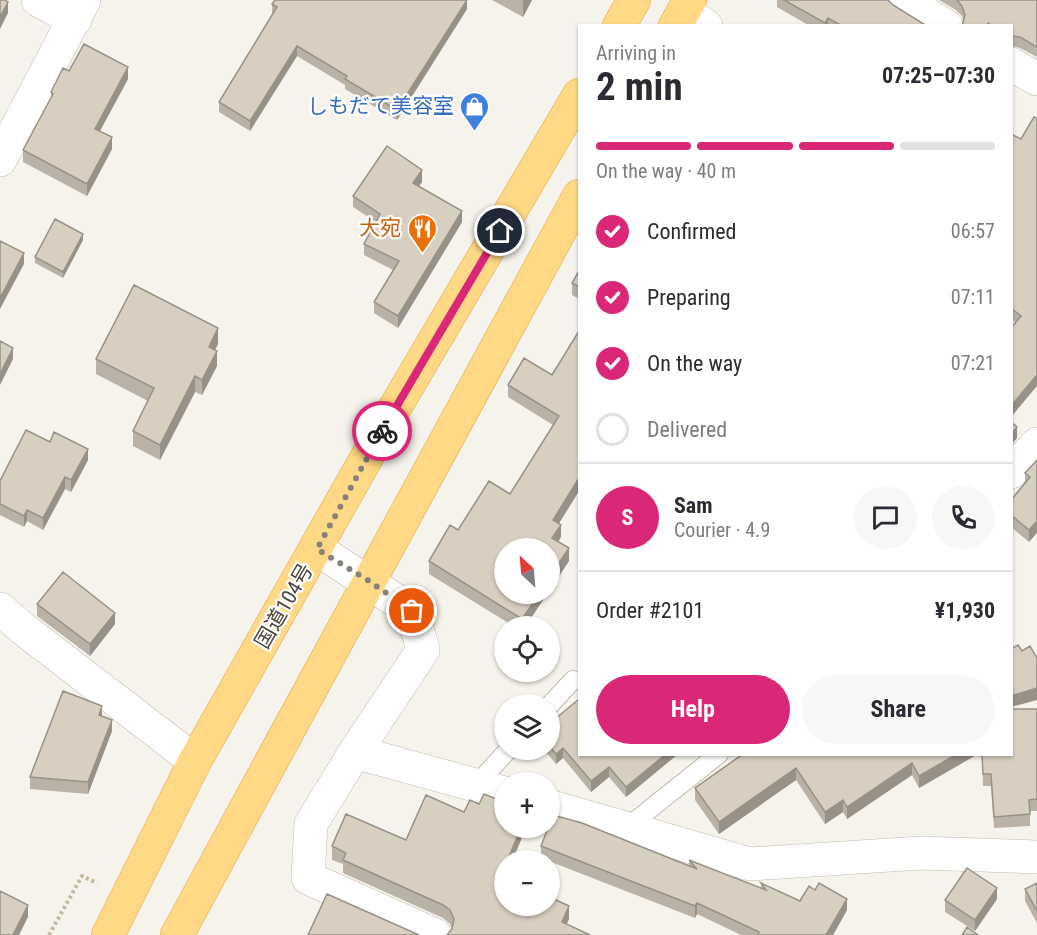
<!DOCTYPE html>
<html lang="en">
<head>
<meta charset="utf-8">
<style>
	:root { --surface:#fff; --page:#f7f7f7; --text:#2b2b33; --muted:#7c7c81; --line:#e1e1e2; --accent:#db2777 }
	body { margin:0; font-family:"Roboto Condensed","Noto Sans JP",sans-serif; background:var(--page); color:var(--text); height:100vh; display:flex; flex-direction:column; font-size:22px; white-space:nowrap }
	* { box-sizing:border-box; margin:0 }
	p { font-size:20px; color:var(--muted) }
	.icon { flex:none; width:33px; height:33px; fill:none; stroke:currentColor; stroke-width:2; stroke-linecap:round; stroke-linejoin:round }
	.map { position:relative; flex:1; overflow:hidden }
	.details { position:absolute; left:578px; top:24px; width:435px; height:732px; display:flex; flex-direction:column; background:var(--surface); border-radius:0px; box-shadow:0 2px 4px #0004 }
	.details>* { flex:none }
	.needle { width:39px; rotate:334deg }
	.controls { position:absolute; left:494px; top:538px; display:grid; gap:12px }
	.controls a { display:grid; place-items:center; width:66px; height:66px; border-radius:50%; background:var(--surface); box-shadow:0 2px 4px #0004; font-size:30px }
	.pin { position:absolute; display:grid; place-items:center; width:51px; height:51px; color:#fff; margin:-26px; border:3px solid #fff; border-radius:50%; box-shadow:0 2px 6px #0007 }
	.courier { position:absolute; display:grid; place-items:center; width:60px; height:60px; margin:-30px; border:4px solid #db2777; border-radius:50%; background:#fff; color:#222; box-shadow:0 2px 8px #0007 }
	.overview em { font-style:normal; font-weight:700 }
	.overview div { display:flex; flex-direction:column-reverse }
	.overview { display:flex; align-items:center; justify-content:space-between; height:102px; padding:0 18px }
	h1 { font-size:39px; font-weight:700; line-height:45px }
	.bar { display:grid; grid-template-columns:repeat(4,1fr); gap:9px 6px; align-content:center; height:72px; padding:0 18px }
	.bar i { height:8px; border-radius:4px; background:var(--line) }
	.bar .active { background:var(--accent) }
	.bar p { grid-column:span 4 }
	.line { display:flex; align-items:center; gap:15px; padding:0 18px; border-top:2px solid var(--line) }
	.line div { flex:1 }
	.round { display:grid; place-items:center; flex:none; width:63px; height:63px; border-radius:32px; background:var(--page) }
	ol { padding:0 18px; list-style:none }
	li { display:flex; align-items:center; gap:18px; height:66px }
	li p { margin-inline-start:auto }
	li .icon { padding:6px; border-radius:50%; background:var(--accent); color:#fff; stroke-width:4 }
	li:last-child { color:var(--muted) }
	li i { width:33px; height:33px; border:3px solid var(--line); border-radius:50% }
	.action { display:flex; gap:12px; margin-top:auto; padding:12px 18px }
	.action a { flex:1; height:69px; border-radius:36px; background:var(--accent); color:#fff; font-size:24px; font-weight:700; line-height:69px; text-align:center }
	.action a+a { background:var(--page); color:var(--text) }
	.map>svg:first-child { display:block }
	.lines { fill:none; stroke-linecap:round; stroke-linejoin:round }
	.service-casing { stroke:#c2bbae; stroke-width:20 }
	.minor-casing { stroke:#c2bbae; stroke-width:34 }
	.trunk-casing { stroke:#e0a43c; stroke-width:34 }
	.path { stroke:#c4b79f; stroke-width:4; stroke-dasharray:3 3; stroke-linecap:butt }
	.service { stroke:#fff; stroke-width:18 }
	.minor { stroke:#fff; stroke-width:33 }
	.trunk { stroke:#ffd985; stroke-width:33 }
	.wall { fill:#bab2a6 }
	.shaded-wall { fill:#979187 }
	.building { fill:#d8cfc1; stroke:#979187; stroke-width:1.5 }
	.done { stroke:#878178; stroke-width:6; stroke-dasharray:0 10.8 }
	.route { stroke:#db2777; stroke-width:8 }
	.labels { text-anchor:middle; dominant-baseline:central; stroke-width:4.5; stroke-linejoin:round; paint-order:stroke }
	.shop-label { font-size:21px; fill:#366cbe; stroke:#fff; text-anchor:end }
	.food-label { font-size:21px; fill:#c56008; stroke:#fff; text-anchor:end }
	.street-label { font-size:21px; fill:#4b4439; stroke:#fff }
</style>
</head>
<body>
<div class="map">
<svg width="1037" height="935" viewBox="0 0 1037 935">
	<rect width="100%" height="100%" fill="#f6f3ec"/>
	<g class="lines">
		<defs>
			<path id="service" d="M 549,706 L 573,680
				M 477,784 L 508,750
				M 625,829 L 719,754"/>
			<path id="minor" d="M 38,0 L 75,20
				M 903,0 L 946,26
				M 684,11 L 706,26
				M 1011,64 L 1037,79
				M 0,160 L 84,0
				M 1011,472 L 1037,444
				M 317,549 L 412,611 L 423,650 L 355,752 L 311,824 L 308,878 L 435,935
				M 0,609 L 22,628 L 195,761
				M 355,752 L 504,793
				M 549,806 L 750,864 L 921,853 L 1037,857"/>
			<path id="trunk" d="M 619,26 L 634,0
				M 675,26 L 690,0
				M 108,935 L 195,761 L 393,411 L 579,95
				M 177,935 L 579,196"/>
		</defs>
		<use href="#service" class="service-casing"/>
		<use href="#minor" class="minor-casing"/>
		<use href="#trunk" class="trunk-casing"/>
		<path class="path" d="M 49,935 L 82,876 L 97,883"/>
		<use href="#service" class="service"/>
		<use href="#minor" class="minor"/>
		<use href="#trunk" class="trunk"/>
	</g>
	<path class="wall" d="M 492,0 L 532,0 L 523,17 Z
		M 777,0 L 888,0 L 893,5 L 927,26 L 810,26 L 777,7 Z
		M 939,0 L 1037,0 L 1037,57 L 1020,48 L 1011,46 L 1011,26 L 962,26 L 963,20 L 962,16 L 956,10 Z
		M 272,4 L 467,9 L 397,120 L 345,89 L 345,85 L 297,56 L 250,131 L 219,112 L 219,102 L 272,14 Z
		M 69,71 L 128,79 L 100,131 L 112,149 L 87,196 L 23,162 L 23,150 L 51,98 L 51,92 Z
		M 1011,134 L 1037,386 L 1016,323 L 1011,319 Z
		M 422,182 L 418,186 L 462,222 L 398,328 L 374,313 L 374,302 L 393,270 L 364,255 L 364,244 L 376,222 L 353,207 L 353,196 Z
		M 83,240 L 63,278 L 35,263 L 35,257 Z
		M 579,271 L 579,299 L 572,295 L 572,283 Z
		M 218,344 L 215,350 L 217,366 L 202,395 L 195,392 L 160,460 L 133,446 L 133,431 L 148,401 L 96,374 L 96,359 Z
		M 552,375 L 579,491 L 559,523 L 561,537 L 558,542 L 569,561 L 525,627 L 515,627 L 429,574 L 429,561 L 458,530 L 510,494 L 553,425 L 508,397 L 508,385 Z
		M 88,460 L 71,492 L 65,489 L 43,530 L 27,521 L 24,527 L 0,515 L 0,481 Z
		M 1037,460 L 1029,542 L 1011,527 L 1011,500 L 1025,483 L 1025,473 Z
		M 37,604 L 115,624 L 90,656 L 37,616 Z
		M 579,694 L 579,754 L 678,754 L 626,797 L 609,777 L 591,792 L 563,758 L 556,764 L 544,750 L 549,750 L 549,724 L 579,699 Z
		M 1037,709 L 1037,811 L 1030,811 L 1030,826 L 994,828 L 991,786 L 983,786 L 982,754 L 1011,754 Z
		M 102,716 L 112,731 L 88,794 L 30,789 L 30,777 Z
		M 743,754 L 978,754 L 919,788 L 912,775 L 847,819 L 843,812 L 825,824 L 796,780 L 719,834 L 695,800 L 695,788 Z
		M 464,812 L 504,828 L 526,828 L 512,861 L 504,861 L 504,906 L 569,919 L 452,929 L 450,924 L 443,918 L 343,873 L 343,864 L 332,860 L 332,846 L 406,840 Z
		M 541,846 L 689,866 L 689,860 L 761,888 L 761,883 L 800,901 L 847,910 L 833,935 L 741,935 L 697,914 L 695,918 L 541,858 Z
		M 1037,883 L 1037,923 L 1025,901 L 1025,889 Z
		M 997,899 L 975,931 L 945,912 L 945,900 Z"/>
	<path class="shaded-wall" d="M 467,0 L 467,9 L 397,120 L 397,110 Z
		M 523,0 L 532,0 L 523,17 Z
		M 8,2 L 8,13 L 0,29 L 0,17 Z
		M 828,18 L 828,26 L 825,26 L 825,23 Z
		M 297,46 L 297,56 L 250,131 L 250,121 Z
		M 128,67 L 128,79 L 95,140 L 95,129 Z
		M 112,137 L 112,149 L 87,196 L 87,184 Z
		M 422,170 L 422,182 L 413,195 L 413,183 Z
		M 462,211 L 462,222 L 398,328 L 398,316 Z
		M 83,234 L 83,240 L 63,278 L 63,272 Z
		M 24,253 L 24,264 L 0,309 L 0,298 Z
		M 218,328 L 218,344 L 209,362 L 209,347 Z
		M 13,348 L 13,359 L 0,385 L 0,374 Z
		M 217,351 L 217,366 L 202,395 L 202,380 Z
		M 1037,375 L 1037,386 L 1011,417 L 1011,406 Z
		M 195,376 L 195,392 L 160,460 L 160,445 Z
		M 1017,427 L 1017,438 L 1011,445 L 1011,434 Z
		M 88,449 L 88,460 L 71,492 L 71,480 Z
		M 65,477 L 65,489 L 43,530 L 43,518 Z
		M 579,478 L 579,491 L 553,533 L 553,520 Z
		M 27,510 L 27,521 L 24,527 L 24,516 Z
		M 1037,521 L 1037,533 L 1029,542 L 1029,530 Z
		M 561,525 L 561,537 L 552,551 L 552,538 Z
		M 569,548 L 569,561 L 549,591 L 549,578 Z
		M 539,594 L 547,594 L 525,627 L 522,627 L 522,619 Z
		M 115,613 L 115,624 L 90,656 L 90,644 Z
		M 1037,688 L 1037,700 L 1011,707 L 1011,696 Z
		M 102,706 L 102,718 L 99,715 Z
		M 112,720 L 112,731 L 88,794 L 88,782 Z
		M 563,748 L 563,758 L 556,764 L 556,754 Z
		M 666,754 L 678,754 L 626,797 L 626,787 Z
		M 957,754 L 978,754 L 919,788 L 919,776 Z
		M 912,763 L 912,775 L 847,819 L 847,807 Z
		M 609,767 L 609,777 L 591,792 L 591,781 Z
		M 796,768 L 796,780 L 719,834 L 719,822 Z
		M 843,800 L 843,812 L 825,824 L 825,812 Z
		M 521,828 L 526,828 L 512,861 L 507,861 Z
		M 997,888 L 997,899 L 975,931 L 975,920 Z
		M 847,899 L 847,910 L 833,935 L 826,935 Z
		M 697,903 L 697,914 L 695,918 L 695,906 Z
		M 28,905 L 28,917 L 19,935 L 13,935 Z
		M 569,906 L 569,919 L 562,935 L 562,922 Z"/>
	<path class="building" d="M 0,0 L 5,0 L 8,2 L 0,17 Z
		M 275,0 L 467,0 L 397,110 L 345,79 L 347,76 L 297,46 L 250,121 L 219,102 L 277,7 L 272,4 Z
		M 784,0 L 888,0 L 893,5 L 927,26 L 842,26 L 828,18 L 825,23 Z
		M 957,0 L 1037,0 L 1037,47 L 1020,37 L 1011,36 L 1011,26 L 992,26 L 988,23 L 987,26 L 962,26 L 965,15 L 962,6 Z
		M 84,44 L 128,67 L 95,129 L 112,137 L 87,184 L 23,150 L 53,94 L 51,92 L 63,68 L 69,71 Z
		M 1034,117 L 1037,118 L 1037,375 L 1011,406 L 1011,328 L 1021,316 L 1011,308 L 1011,134 L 1021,139 Z
		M 387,146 L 422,170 L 413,183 L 462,211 L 398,316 L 374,302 L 399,261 L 364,244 L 380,214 L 353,196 Z
		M 55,219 L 83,234 L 63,272 L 35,257 Z
		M 0,241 L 24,253 L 0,298 Z
		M 579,271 L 579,287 L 572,283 Z
		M 134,285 L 218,328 L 209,347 L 217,351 L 202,380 L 195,376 L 160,445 L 133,431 L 154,388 L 96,359 Z
		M 579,331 L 579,478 L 553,520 L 561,525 L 552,538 L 569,548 L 549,578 L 549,549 L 504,549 L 504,594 L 539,594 L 522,619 L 429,561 L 450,525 L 458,530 L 489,481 L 510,494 L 559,416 L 508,385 L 524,358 L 552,375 Z
		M 0,341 L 13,348 L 0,374 Z
		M 1011,422 L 1017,427 L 1011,434 Z
		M 26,430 L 50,442 L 54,432 L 88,449 L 71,480 L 65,477 L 43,518 L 27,510 L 24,516 L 0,504 L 0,481 Z
		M 1037,460 L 1037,521 L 1029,530 L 1011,515 L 1011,500 L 1030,477 L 1025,473 Z
		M 63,572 L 115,613 L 90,644 L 37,604 Z
		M 1018,645 L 1022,651 L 1030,646 L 1037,658 L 1037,688 L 1011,696 L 1011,649 Z
		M 63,691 L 102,706 L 99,715 L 112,720 L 88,782 L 30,777 Z
		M 579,699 L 579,754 L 666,754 L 626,787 L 609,767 L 591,781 L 563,748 L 556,754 L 549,746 L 549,724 Z
		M 1011,709 L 1037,709 L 1037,799 L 1029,800 L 1030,814 L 994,817 L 991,774 L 983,774 L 982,754 L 1011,754 Z
		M 743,754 L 957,754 L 919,776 L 912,763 L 847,807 L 843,800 L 825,812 L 796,768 L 719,822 L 695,788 Z
		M 484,794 L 504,802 L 504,828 L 521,828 L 507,861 L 504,861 L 504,867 L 501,874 L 504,876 L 504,906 L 549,906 L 549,897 L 569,906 L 562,922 L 590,935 L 447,935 L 452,929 L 454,919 L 450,910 L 443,905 L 343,860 L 346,853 L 332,846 L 346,814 L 406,840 L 426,795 L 464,812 L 470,800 L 479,804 Z
		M 553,815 L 582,823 L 697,869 L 689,860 L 766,890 L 761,883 L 800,901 L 809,886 L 815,890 L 819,883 L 847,899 L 826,935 L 758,935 L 759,932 L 697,903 L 695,906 L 541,846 L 548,828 L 549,828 L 549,825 Z
		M 967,868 L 997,888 L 975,920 L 945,900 Z
		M 1037,883 L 1037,911 L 1025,889 Z
		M 0,891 L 28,905 L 13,935 L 0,935 Z
		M 327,894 L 419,935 L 308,935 Z
		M 967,927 L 978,935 L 962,935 Z"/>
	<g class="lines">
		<path class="done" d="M 382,431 L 317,549 L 369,581 L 412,611"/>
		<path class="route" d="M 382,431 L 500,231"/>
	</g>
	<defs>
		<symbol id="shop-pin" viewBox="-11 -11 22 30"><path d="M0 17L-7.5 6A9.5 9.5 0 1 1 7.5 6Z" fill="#3f7fe0" stroke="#fff"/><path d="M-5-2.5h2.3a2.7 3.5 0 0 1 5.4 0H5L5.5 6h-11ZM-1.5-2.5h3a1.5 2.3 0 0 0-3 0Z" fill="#fff"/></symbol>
		<symbol id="restaurant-pin" viewBox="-11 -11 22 30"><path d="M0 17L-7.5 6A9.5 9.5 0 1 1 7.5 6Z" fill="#e8710a" stroke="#fff"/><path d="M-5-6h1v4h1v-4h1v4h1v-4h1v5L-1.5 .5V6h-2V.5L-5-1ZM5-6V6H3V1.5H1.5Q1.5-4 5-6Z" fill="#fff"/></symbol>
	</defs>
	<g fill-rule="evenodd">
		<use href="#shop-pin" x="458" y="90" width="33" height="45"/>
		<use href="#restaurant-pin" x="406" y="212" width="33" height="45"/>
	</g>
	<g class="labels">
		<g class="shop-label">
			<text x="454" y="106">しもだて美容室</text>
		</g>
		<g class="food-label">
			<text x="401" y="228">大宛</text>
		</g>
		<g class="street-label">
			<text transform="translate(284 606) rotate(-60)">国道104号</text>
		</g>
	</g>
</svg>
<div class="controls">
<a><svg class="needle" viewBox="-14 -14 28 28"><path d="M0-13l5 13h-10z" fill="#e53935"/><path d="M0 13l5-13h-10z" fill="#7c7c81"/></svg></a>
<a><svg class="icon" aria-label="locate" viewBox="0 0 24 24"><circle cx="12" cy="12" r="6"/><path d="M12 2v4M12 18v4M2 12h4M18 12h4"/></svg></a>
<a><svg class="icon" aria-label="layers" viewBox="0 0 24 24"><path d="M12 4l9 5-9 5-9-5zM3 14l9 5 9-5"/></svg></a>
<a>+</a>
<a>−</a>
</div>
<div class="pin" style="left:412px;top:611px;background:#ea580c"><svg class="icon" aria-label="bag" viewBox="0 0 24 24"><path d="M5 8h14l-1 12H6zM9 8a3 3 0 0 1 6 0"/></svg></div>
<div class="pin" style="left:500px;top:231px;background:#1f2937"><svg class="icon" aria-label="home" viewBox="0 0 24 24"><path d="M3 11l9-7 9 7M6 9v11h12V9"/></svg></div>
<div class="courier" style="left:382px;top:431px"><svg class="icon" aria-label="bike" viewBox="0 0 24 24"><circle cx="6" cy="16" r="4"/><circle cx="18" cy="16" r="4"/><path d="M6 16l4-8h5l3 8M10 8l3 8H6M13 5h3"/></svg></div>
<section class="details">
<div class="overview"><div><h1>2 min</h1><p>Arriving in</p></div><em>07:25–07:30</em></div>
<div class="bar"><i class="active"></i><i class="active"></i><i class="active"></i><i></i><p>On the way · 40 m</p></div>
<ol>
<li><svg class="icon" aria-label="check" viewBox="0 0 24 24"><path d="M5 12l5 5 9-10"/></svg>Confirmed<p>06:57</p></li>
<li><svg class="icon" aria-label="check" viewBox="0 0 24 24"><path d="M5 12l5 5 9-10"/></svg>Preparing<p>07:11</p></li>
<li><svg class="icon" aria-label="check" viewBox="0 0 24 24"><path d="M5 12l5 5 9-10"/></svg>On the way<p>07:21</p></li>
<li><i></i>Delivered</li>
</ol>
<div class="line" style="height:108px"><b class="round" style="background:var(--accent);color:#fff">S</b><div><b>Sam</b><p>Courier · 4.9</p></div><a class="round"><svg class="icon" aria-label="chat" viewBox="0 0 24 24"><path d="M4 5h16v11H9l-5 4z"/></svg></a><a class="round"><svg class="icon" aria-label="phone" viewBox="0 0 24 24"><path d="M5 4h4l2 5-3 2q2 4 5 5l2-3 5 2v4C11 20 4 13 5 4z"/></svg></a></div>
<div class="line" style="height:78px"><div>Order #2101</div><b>¥1,930</b></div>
<div class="action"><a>Help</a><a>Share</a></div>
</section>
</div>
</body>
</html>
